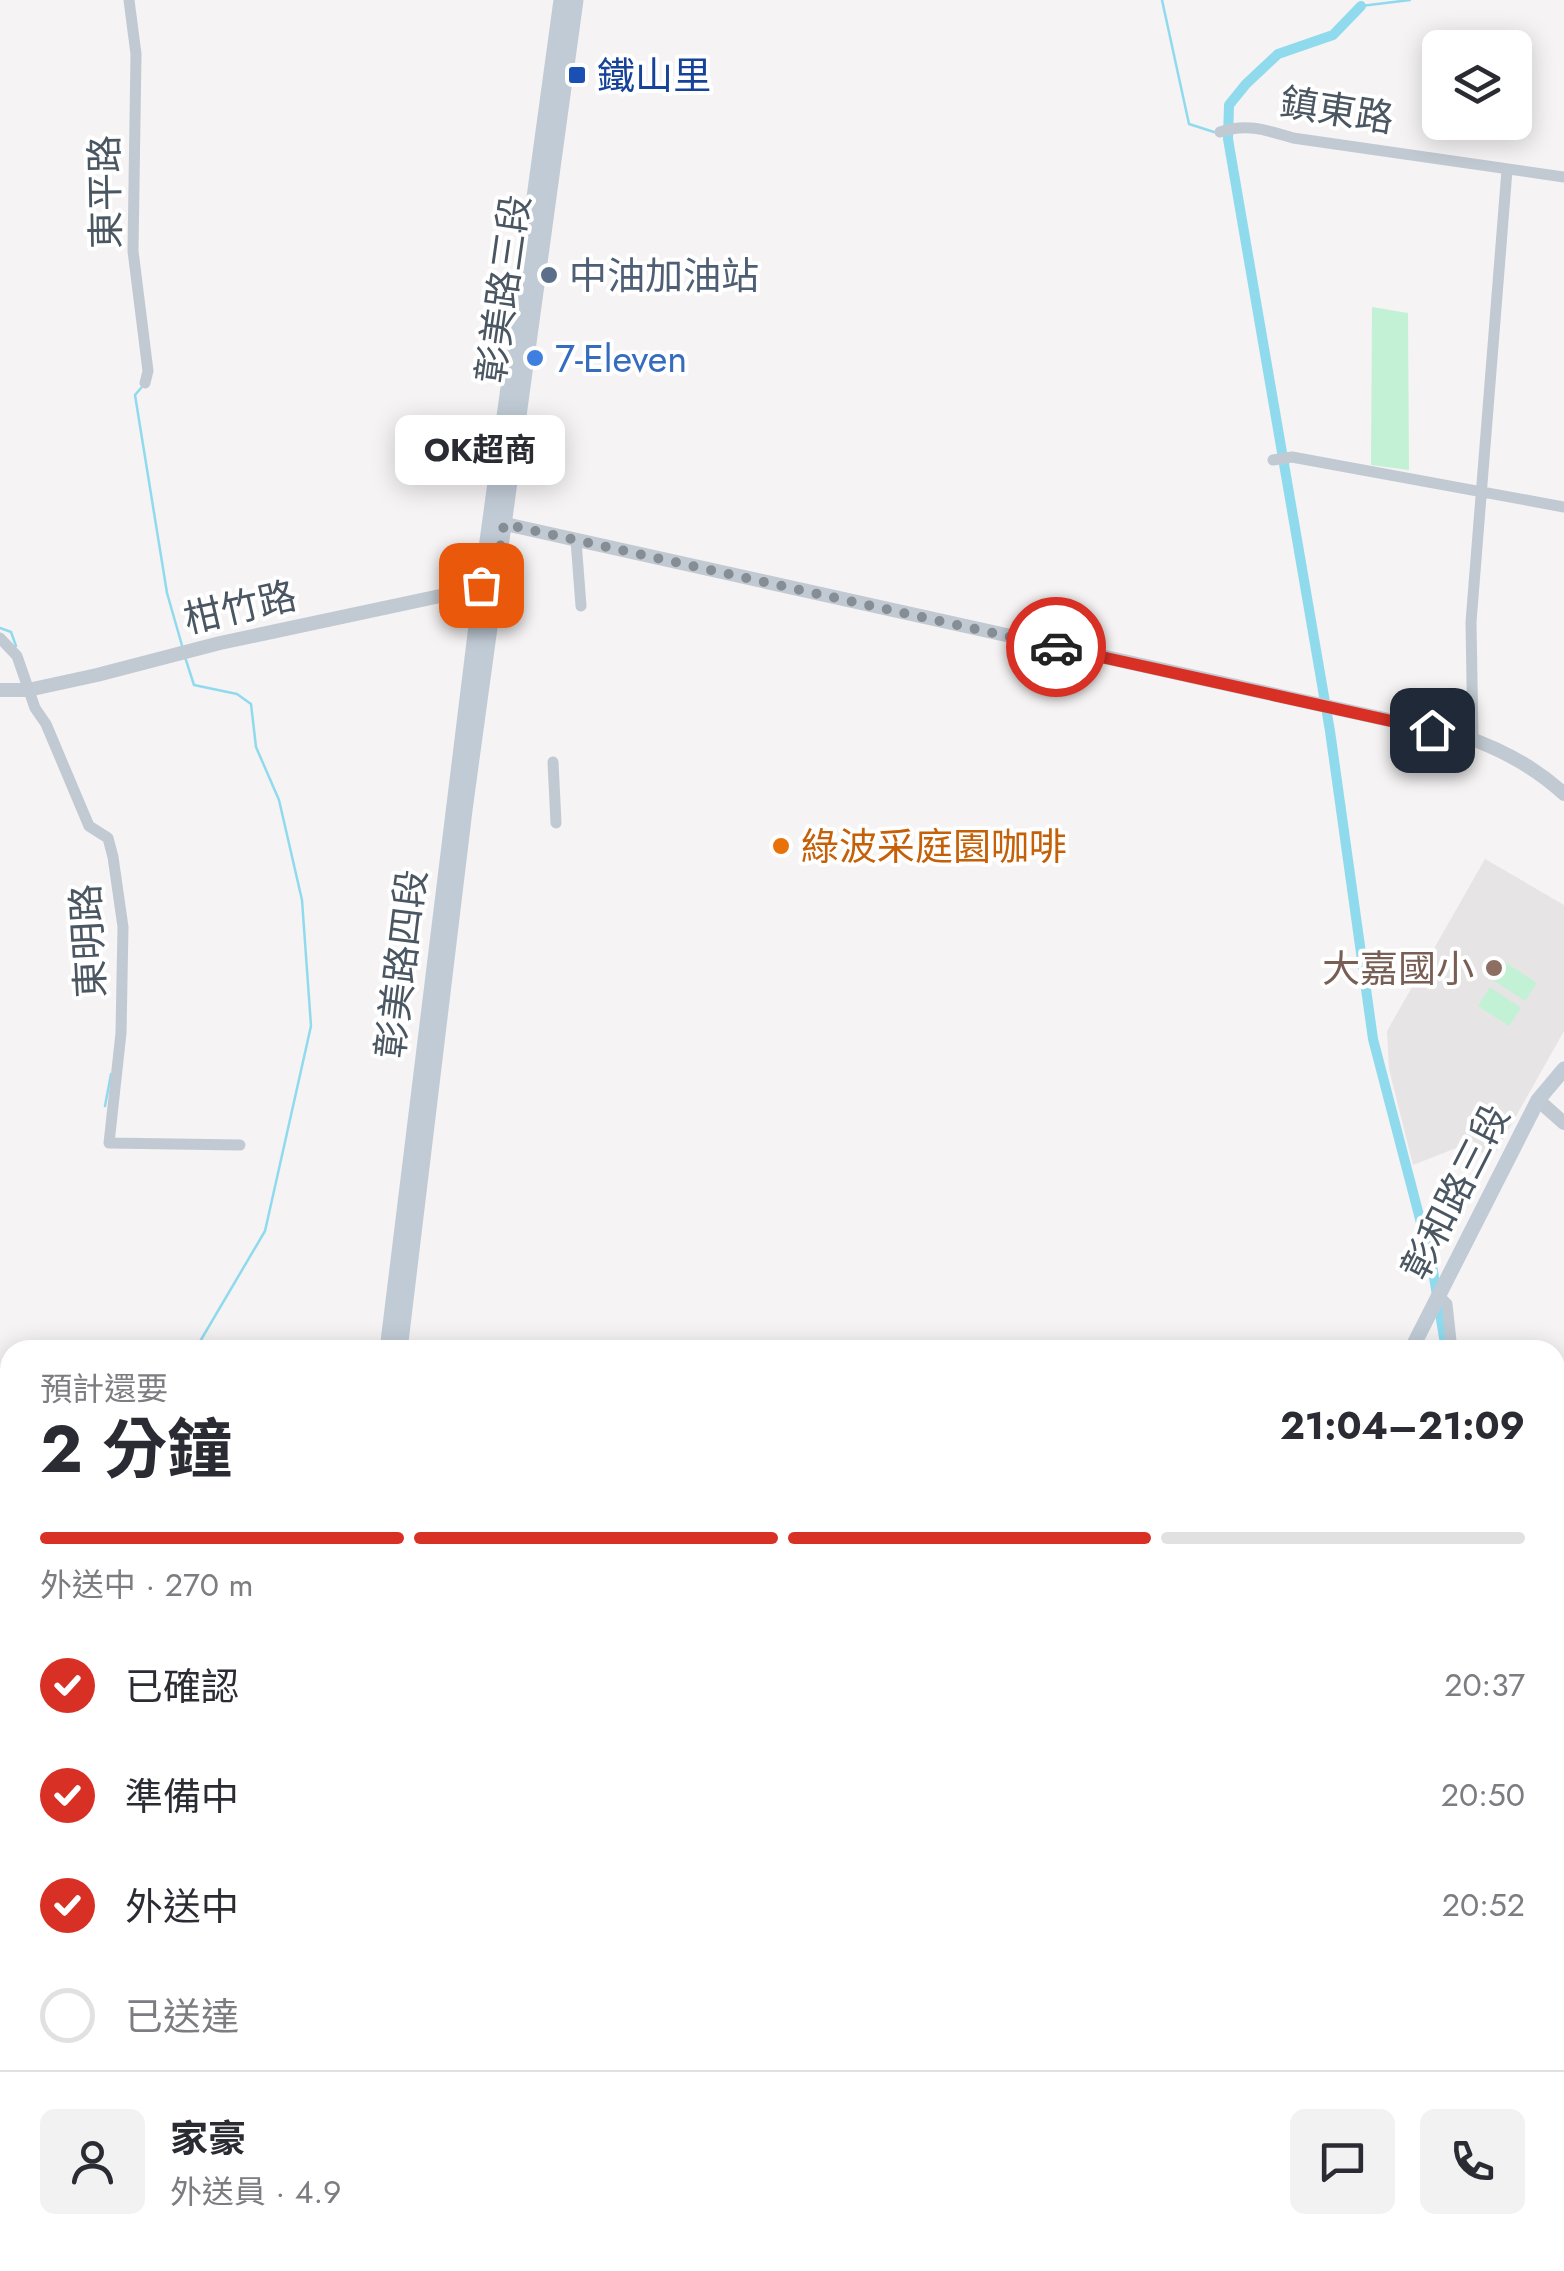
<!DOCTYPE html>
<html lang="zh-TW">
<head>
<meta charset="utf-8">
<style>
	:root { --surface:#fff; --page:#f2f2f3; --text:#2b2b33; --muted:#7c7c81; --line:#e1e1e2; --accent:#d93025 }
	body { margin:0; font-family:Jost,"Noto Sans TC",sans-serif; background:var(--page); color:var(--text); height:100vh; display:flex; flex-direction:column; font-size:38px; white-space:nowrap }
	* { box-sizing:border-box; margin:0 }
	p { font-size:32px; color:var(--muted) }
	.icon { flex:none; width:55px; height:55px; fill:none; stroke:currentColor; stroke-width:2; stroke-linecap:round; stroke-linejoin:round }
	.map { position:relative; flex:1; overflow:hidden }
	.sheet { position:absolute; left:0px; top:1340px; width:1565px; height:932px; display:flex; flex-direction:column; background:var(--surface); border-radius:30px 30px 0 0; box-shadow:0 5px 25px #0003 }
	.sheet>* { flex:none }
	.tools { position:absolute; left:1422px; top:30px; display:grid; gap:20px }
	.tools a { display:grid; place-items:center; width:110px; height:110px; border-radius:15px; background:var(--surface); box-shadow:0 5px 25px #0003; font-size:50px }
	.pin { position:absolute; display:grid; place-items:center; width:85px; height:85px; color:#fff; margin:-42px; border-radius:20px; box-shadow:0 5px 15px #0006 }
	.courier { position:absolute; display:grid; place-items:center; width:100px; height:100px; margin:-50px; border:8px solid #d93025; border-radius:50%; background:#fff; color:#222; box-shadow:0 2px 12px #0007 }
	.bubble { position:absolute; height:70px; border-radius:15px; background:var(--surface); box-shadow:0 5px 25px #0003; font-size:32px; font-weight:700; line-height:70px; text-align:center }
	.summary em { font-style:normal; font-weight:700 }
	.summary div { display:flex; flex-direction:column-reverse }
	.summary { display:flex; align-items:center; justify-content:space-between; height:170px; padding:0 40px }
	h1 { font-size:65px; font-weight:700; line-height:75px }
	.bar { display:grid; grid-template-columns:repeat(4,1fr); gap:15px 10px; align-content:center; height:120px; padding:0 40px }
	.bar i { height:12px; border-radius:8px; background:var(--line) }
	.bar .selected { background:var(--accent) }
	.bar p { grid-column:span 4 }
	.line { display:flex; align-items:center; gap:25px; padding:0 40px; border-top:2px solid var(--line) }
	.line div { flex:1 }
	.round { display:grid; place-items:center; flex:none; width:105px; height:105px; border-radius:15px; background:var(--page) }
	ol { padding:0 40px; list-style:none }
	li { display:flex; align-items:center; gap:30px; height:110px }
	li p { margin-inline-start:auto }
	li .icon { padding:10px; border-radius:50%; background:var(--accent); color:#fff; stroke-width:4 }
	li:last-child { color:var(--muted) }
	li i { width:55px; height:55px; border:5px solid var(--line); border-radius:50% }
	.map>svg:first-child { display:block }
	.education { fill:#e6e4e5 }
	.green { fill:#c3f1d5 }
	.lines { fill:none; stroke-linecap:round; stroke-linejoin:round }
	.stream { stroke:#90daee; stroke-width:2.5 }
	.canal { stroke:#90daee; stroke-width:10 }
	.minor { stroke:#c1cad2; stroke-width:11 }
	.tertiary { stroke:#c1cad2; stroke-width:14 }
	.secondary { stroke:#c1cbd6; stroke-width:15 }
	.done { stroke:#868d94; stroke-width:10; stroke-dasharray:0 18 }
	.route { stroke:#d93025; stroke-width:12 }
	.transit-dot { fill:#1a4fb4; stroke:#fff; stroke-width:4 }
	.service-dot { fill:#5c6f8a; stroke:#fff; stroke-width:4 }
	.shop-dot { fill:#3f7fe0; stroke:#fff; stroke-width:4 }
	.food-dot { fill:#e8710a; stroke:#fff; stroke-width:4 }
	.education-dot { fill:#8d6e63; stroke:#fff; stroke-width:4 }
	.labels { text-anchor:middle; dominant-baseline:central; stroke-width:8; stroke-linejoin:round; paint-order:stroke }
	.transit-label { font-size:38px; fill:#164399; stroke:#fff; text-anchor:start }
	.street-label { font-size:38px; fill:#4a5661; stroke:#fff }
	.service-label { font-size:38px; fill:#4e5e75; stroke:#fff; text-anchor:start }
	.shop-label { font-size:38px; fill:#366cbe; stroke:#fff; text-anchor:start }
	.food-label { font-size:38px; fill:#c56008; stroke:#fff; text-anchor:start }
	.education-label { font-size:38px; fill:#785e54; stroke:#fff; text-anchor:end }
</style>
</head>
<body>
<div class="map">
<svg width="1564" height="2271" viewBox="0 0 1564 2271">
	<rect width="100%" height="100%" fill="#f5f3f3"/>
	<path class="education" d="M 1485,859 L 1564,905 L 1564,1031 L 1489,1164 L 1474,1141 L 1413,1165 L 1389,1069 L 1387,1031 Z"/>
	<path class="green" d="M 1372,307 L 1408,313 L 1409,470 L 1371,465 Z
		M 1505,962 L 1537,983 L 1525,1001 L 1493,980 Z
		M 1490,987 L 1521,1008 L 1509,1026 L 1478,1006 Z"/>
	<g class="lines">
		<path class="stream" d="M 1162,0 L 1189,124 L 1214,132
			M 1361,6 L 1410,0
			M 141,388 L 135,395 L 167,593 L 183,649
			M 0,628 L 11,632 L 16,646
			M 185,657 L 194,685 L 237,694 L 251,704 L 256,747 L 279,800 L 302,900 L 311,1026 L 265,1231 L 195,1350
			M 105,1106 L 111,1074
			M 0,1547 L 10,1547
			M 0,2162 L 8,2129
			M 595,2271 L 595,2262"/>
		<path class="canal" d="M 1361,6 L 1333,35 L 1278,54 L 1246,84 L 1229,105 L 1228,139 L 1330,731 L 1373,1039 L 1432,1265 L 1446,1350
			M 1555,1615 L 1564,1614
			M 549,2262 L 549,2271"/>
		<path class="minor" d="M 129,0 L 136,54 L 133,251 L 148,371 L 145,383
			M 1220,132 C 1247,123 1266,130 1293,138 L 1564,177
			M 1273,460 L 1292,457 L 1564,507
			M 576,541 L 581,606
			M 0,638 L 17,656 L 35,708 L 46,724 L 89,826 L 108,838 L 113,857 L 123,927 L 121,1033 L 109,1143 L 240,1145
			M 1473,740 L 1471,622 L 1507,170
			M 553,762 L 556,823
			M 1438,1295 L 1447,1304 L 1452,1350
			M 0,2126 L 10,2127
			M 1090,2262 L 1143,2268 L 1162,2262
			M 106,2271 L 108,2262
			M 178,2271 L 181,2262
			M 1381,2271 L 1381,2262"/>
		<path class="tertiary" d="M 496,522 L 1466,737 C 1503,750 1535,767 1564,794
			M 0,690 L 28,690 L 97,675 L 220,643 L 487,586
			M 1538,1100 L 1564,1123
			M 1555,1758 L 1564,1759
			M 1241,2271 L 1247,2262"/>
		<path class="secondary" d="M 387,1350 L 481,585 L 561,0
			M 400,1350 L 465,810 L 576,0
			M 1411,1350 L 1538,1100 L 1564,1069
			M 249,2271 L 253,2262
			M 268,2271 L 269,2262
			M 285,2271 L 286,2262
			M 964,2271 L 969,2262"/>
	</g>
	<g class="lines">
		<path class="done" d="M 481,585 L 494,586 L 504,524 L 1056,647"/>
		<path class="route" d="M 1056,647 L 1432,730"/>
	</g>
	<rect class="transit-dot" x="567" y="65" width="20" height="20" rx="5"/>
	<circle class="service-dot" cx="549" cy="275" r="10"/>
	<circle class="shop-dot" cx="535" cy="358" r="10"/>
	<circle class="food-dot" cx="781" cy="846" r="10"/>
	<circle class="education-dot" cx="1494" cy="968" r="10"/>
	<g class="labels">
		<g class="transit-label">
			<text x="597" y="75">鐵山里</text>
		</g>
		<g class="street-label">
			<text transform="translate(1337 110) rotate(9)">鎮東路</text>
			<text transform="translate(105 192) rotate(-91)">東平路</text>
			<text transform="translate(503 289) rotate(-82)">彰美路三段</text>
			<text transform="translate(240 607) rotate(-13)">柑竹路</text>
			<text transform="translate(88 941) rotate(-93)">東明路</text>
			<text transform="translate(401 964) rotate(-83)">彰美路四段</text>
			<text transform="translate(1455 1192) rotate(-63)">彰和路三段</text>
		</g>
		<g class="service-label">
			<text x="569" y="275">中油加油站</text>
		</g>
		<g class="shop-label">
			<text x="555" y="358">7-Eleven</text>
		</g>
		<g class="food-label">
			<text x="801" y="846">綠波采庭園咖啡</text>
		</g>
		<g class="education-label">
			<text x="1474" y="968">大嘉國小</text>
		</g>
	</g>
</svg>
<div class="tools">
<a><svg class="icon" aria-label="layers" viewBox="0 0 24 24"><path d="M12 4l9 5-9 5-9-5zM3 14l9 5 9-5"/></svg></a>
</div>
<div class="pin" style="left:481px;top:585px;background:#ea580c"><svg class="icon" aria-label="bag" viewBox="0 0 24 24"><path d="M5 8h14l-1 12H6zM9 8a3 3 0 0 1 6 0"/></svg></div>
<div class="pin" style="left:1432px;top:730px;background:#1f2937"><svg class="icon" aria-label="home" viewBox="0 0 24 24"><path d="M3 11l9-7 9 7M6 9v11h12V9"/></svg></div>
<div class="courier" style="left:1056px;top:647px"><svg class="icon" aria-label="car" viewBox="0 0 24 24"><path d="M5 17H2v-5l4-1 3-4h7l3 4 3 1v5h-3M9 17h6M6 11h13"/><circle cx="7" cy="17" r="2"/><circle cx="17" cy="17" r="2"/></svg></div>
<div class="bubble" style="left:395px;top:415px;width:170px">OK超商</div>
<section class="sheet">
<div class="summary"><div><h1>2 分鐘</h1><p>預計還要</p></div><em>21:04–21:09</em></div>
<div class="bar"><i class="selected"></i><i class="selected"></i><i class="selected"></i><i></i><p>外送中 · 270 m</p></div>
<ol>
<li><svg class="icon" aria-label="check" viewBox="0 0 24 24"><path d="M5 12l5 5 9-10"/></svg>已確認<p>20:37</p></li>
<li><svg class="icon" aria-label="check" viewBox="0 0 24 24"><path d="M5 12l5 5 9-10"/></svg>準備中<p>20:50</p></li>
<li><svg class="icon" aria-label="check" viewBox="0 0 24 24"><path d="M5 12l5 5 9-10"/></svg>外送中<p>20:52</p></li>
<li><i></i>已送達</li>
</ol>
<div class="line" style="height:180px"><a class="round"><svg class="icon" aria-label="person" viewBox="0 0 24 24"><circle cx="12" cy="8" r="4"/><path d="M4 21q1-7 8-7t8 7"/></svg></a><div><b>家豪</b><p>外送員 · 4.9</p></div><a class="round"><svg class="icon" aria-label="chat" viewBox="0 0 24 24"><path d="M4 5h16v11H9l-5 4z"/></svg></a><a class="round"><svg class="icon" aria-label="phone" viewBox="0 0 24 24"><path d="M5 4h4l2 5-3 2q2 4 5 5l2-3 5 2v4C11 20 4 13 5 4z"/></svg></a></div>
</section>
</div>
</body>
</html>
